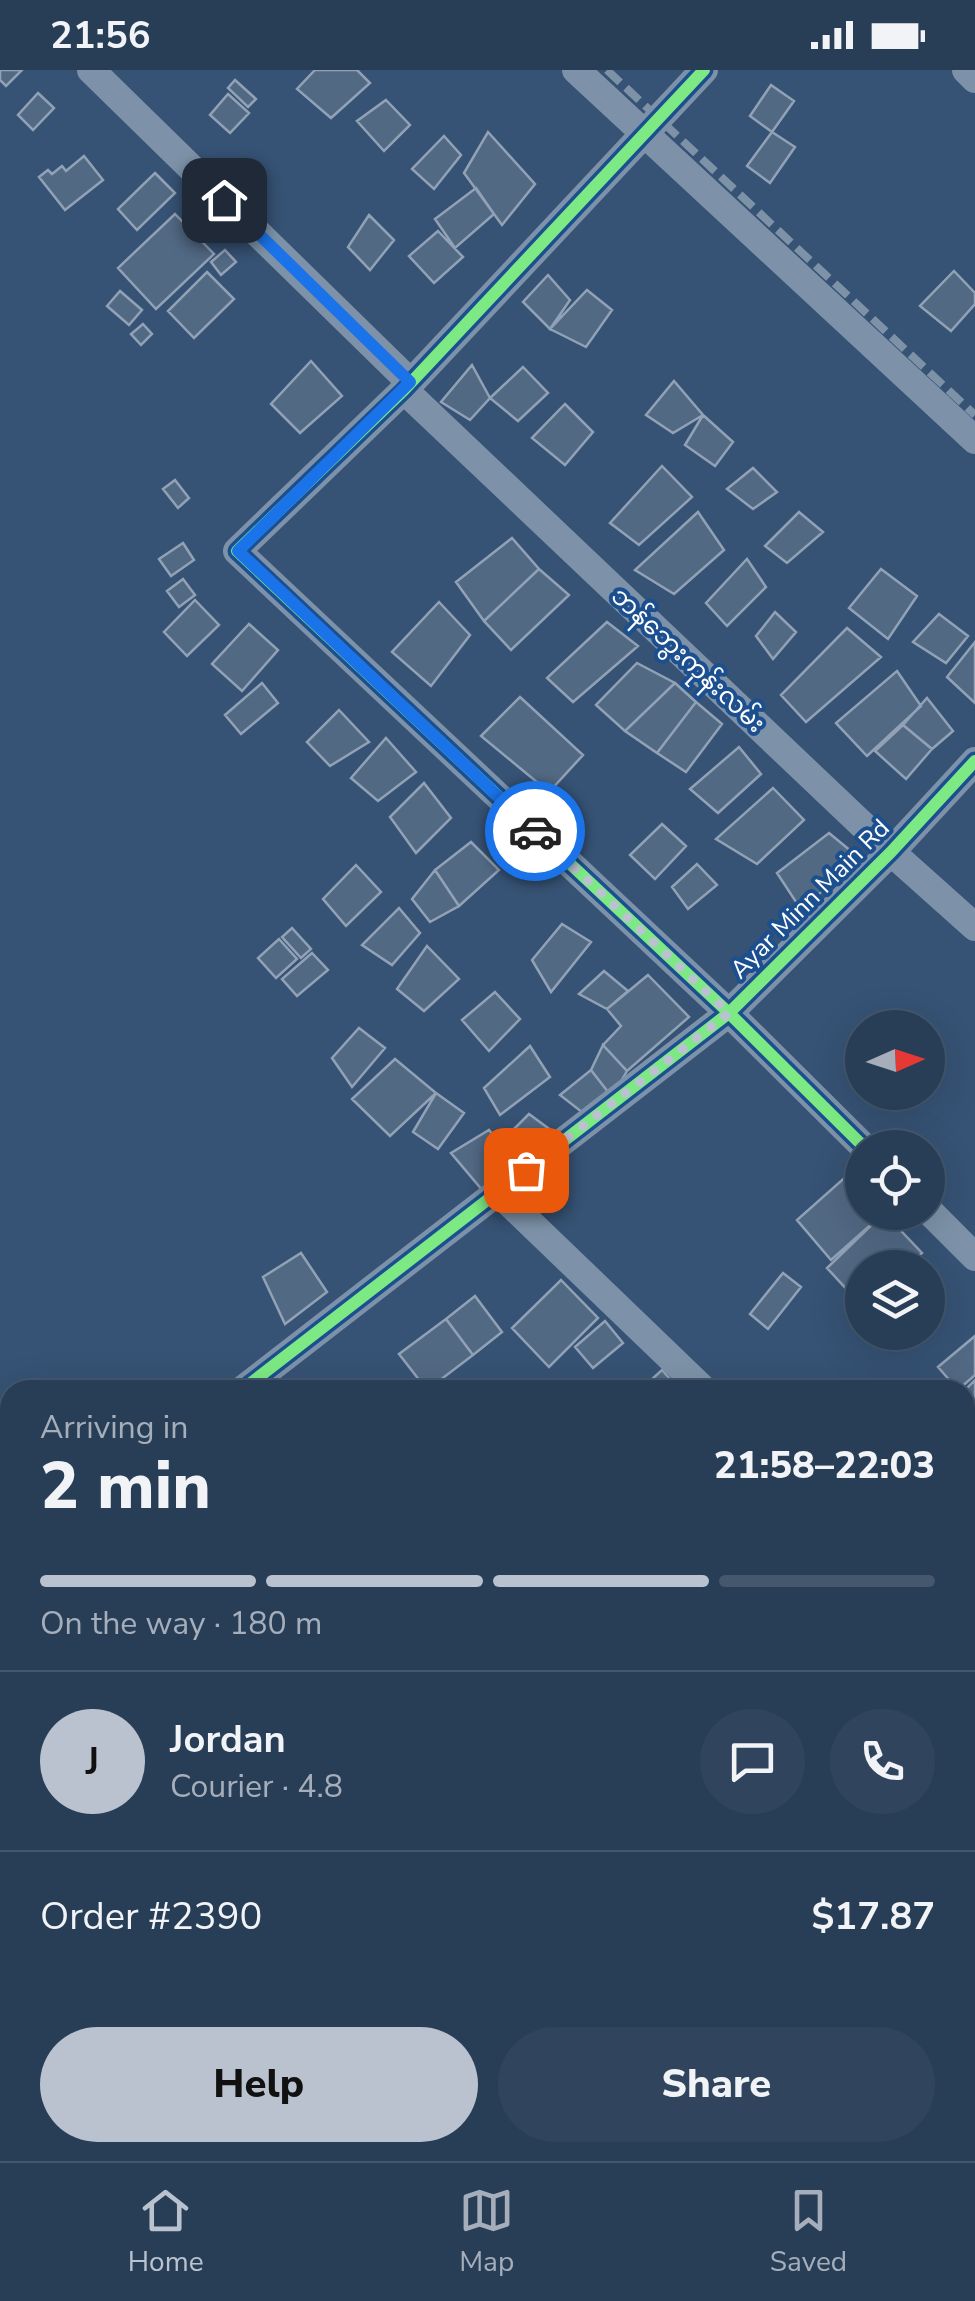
<!DOCTYPE html>
<html lang="en">
<head>
<meta charset="utf-8">
<style>
	:root { --surface:#283e57; --page:#30455d; --text:#f1f3f6; --muted:#a5aeba; --line:#44576d; --accent:#b9c2ce }
	body { margin:0; font-family:"Nunito Sans","Noto Sans Myanmar",sans-serif; background:var(--page); color:var(--text); height:100vh; display:flex; flex-direction:column; font-size:38px; white-space:nowrap }
	* { box-sizing:border-box; margin:0 }
	p { font-size:32px; color:var(--muted) }
	.icon { flex:none; width:55px; height:55px; fill:none; stroke:currentColor; stroke-width:2; stroke-linecap:round; stroke-linejoin:round }
	.map { position:relative; flex:1; overflow:hidden }
	.drawer { position:absolute; left:0px; top:1310px; width:975px; height:782px; display:flex; flex-direction:column; background:var(--surface); border-radius:30px 30px 0 0; box-shadow:0 10px 40px #0002,0 0 0 2px var(--line) }
	.drawer>* { flex:none }
	.needle { width:65px; rotate:87deg }
	.buttons { position:absolute; left:845px; top:940px; display:grid; gap:20px }
	.buttons a { display:grid; place-items:center; width:100px; height:100px; border-radius:50%; background:var(--surface); box-shadow:0 10px 40px #0002,0 0 0 2px var(--line); font-size:50px }
	.pin { position:absolute; display:grid; place-items:center; width:85px; height:85px; color:#fff; margin:-42px; border-radius:20px; box-shadow:0 5px 15px #0006 }
	.courier { position:absolute; display:grid; place-items:center; width:100px; height:100px; margin:-50px; border:8px solid #1a73e8; border-radius:50%; background:#fff; color:#222; box-shadow:0 2px 12px #0007 }
	.headline em { font-style:normal; font-weight:800 }
	.headline div { display:flex; flex-direction:column-reverse }
	.headline { display:flex; align-items:center; justify-content:space-between; height:170px; padding:0 40px }
	h1 { font-size:65px; font-weight:800; line-height:75px }
	.bar { display:grid; grid-template-columns:repeat(4,1fr); gap:15px 10px; align-content:center; height:120px; padding:0 40px }
	.bar i { height:12px; border-radius:8px; background:var(--line) }
	.bar .active { background:var(--accent) }
	.bar p { grid-column:span 4 }
	.line { display:flex; align-items:center; gap:25px; padding:0 40px; border-top:2px solid var(--line) }
	.line div { flex:1 }
	.round { display:grid; place-items:center; flex:none; width:105px; height:105px; border-radius:52px; background:var(--page) }
	.cta { display:flex; gap:20px; margin-top:auto; padding:20px 40px }
	.cta a { flex:1; height:115px; border-radius:60px; background:var(--accent); color:#111; font-size:40px; font-weight:800; line-height:115px; text-align:center }
	.cta a+a { background:var(--page); color:var(--text) }
	.status { display:flex; justify-content:space-between; align-items:center; height:70px; padding:0 50px; background:var(--surface); direction:ltr }
	.status svg { height:28px; fill:currentColor }
	.tab-bar { display:flex; justify-content:space-around; align-items:center; height:140px; border-top:2px solid var(--line); background:var(--surface); font-size:28px; color:var(--muted) }
	.tab-bar a { display:grid; justify-items:center; gap:5px }
	.tab-bar .active { color:var(--accent) }
	.map>svg:first-child { display:block }
	.building { fill:#526984; stroke:#92a2b6; stroke-width:2.5 }
	.lines { fill:none; stroke-linecap:round; stroke-linejoin:round }
	.minor { stroke:#7d92a8; stroke-width:28 }
	.rail { stroke:#7e92a7; stroke-width:8; stroke-dasharray:18 8; stroke-linecap:butt }
	.cycleway-casing { stroke:#1b4f8f; stroke-width:19 }
	.cycleway { stroke:#7ce984; stroke-width:12 }
	.done { stroke:#b9c2ce; stroke-width:10; stroke-dasharray:0 18 }
	.route { stroke:#1a73e8; stroke-width:12 }
	.labels { text-anchor:middle; dominant-baseline:central; stroke-width:8; stroke-linejoin:round; paint-order:stroke }
	.street-label { font-size:25px; fill:#fff; stroke:#1b4f8f }
</style>
</head>
<body>
<div class="status"><b>21:56</b><svg viewBox="0 0 49 12"><path d="M0 12V9h3v3zM5 12V6h3v6zM10 12V3h3v9zM15 12V0h3v12zM26 1h20v11H26zM47 4h2v5h-2z"/></svg></div>
<div class="map">
<svg width="975" height="2091" viewBox="0 0 975 2091">
	<rect width="100%" height="100%" fill="#365274"/>
	<path class="building" d="M 0,0 L 22,0 L 6,16 L 0,10 Z
		M 315,0 L 357,0 L 370,13 L 331,48 L 297,19 Z
		M 235,10 L 256,29 L 248,37 L 228,18 Z
		M 771,15 L 794,31 L 772,62 L 750,46 Z
		M 38,23 L 54,38 L 33,60 L 18,45 Z
		M 228,24 L 249,43 L 230,63 L 210,45 Z
		M 386,30 L 410,55 L 384,81 L 357,51 Z
		M 488,62 L 535,114 L 502,155 L 464,103 Z
		M 772,62 L 795,77 L 770,113 L 747,96 Z
		M 444,66 L 461,85 L 434,119 L 412,99 Z
		M 84,86 L 103,110 L 65,140 L 39,107 L 48,100 L 52,104 L 62,96 L 66,101 Z
		M 155,103 L 175,123 L 137,160 L 118,139 Z
		M 476,118 L 494,144 L 455,178 L 435,149 Z
		M 175,144 L 214,184 L 156,239 L 118,198 Z
		M 369,145 L 394,170 L 370,200 L 348,177 Z
		M 438,161 L 463,187 L 434,213 L 409,186 Z
		M 225,180 L 236,192 L 221,205 L 211,192 Z
		M 954,201 L 975,223 L 975,234 L 951,261 L 920,236 Z
		M 207,202 L 234,229 L 194,268 L 168,241 Z
		M 548,205 L 570,230 L 550,259 L 523,232 Z
		M 587,220 L 612,240 L 586,277 L 550,259 Z
		M 120,221 L 142,240 L 129,255 L 107,236 Z
		M 143,254 L 152,264 L 141,275 L 131,264 Z
		M 311,291 L 342,326 L 300,363 L 271,334 Z
		M 472,295 L 490,328 L 470,350 L 441,332 Z
		M 523,297 L 548,323 L 518,351 L 490,328 Z
		M 674,311 L 703,345 L 673,363 L 646,345 Z
		M 565,334 L 593,362 L 565,395 L 532,368 Z
		M 703,345 L 733,372 L 715,396 L 685,375 Z
		M 662,396 L 692,427 L 639,475 L 610,453 Z
		M 753,398 L 777,422 L 753,439 L 727,419 Z
		M 175,410 L 189,428 L 178,438 L 163,419 Z
		M 698,442 L 724,480 L 674,524 L 635,500 Z
		M 799,442 L 823,462 L 787,493 L 765,476 Z
		M 512,468 L 539,499 L 484,551 L 456,512 Z
		M 183,473 L 194,490 L 171,506 L 159,489 Z
		M 747,489 L 766,517 L 727,556 L 706,533 Z
		M 539,499 L 569,525 L 511,580 L 484,551 Z
		M 881,499 L 917,526 L 888,569 L 849,538 Z
		M 183,509 L 195,525 L 179,537 L 167,521 Z
		M 195,530 L 219,555 L 187,586 L 164,562 Z
		M 439,532 L 470,565 L 431,616 L 392,582 Z
		M 775,542 L 796,562 L 773,589 L 756,566 Z
		M 939,544 L 968,566 L 946,593 L 913,572 Z
		M 607,552 L 638,576 L 573,632 L 547,608 Z
		M 249,554 L 278,580 L 242,621 L 212,594 Z
		M 847,558 L 881,587 L 806,652 L 781,625 Z
		M 975,572 L 975,633 L 947,607 Z
		M 637,593 L 675,613 L 625,661 L 596,635 Z
		M 897,601 L 921,636 L 867,686 L 836,653 Z
		M 262,613 L 278,633 L 241,664 L 225,645 Z
		M 675,613 L 696,632 L 657,683 L 625,661 Z
		M 520,627 L 583,685 L 549,722 L 481,666 Z
		M 927,628 L 953,661 L 932,679 L 903,655 Z
		M 696,632 L 722,654 L 686,702 L 657,683 Z
		M 339,640 L 369,672 L 330,696 L 307,672 Z
		M 903,655 L 932,679 L 906,709 L 875,681 Z
		M 386,668 L 416,702 L 378,731 L 351,708 Z
		M 739,677 L 761,704 L 718,743 L 690,719 Z
		M 424,713 L 451,748 L 416,783 L 390,747 Z
		M 773,718 L 804,750 L 757,794 L 716,769 Z
		M 662,754 L 686,776 L 655,809 L 630,785 Z
		M 829,763 L 863,791 L 800,838 L 777,803 Z
		M 471,772 L 499,800 L 459,836 L 435,800 Z
		M 697,794 L 717,815 L 688,839 L 672,817 Z
		M 356,795 L 381,822 L 346,856 L 323,829 Z
		M 435,800 L 459,836 L 430,852 L 412,829 Z
		M 399,838 L 420,863 L 392,895 L 362,875 Z
		M 562,854 L 591,872 L 551,922 L 532,890 Z
		M 292,858 L 311,879 L 301,888 L 282,867 Z
		M 279,869 L 297,889 L 276,908 L 258,888 Z
		M 427,876 L 459,909 L 424,941 L 397,919 Z
		M 312,883 L 328,900 L 297,926 L 282,909 Z
		M 604,901 L 628,921 L 607,939 L 579,924 Z
		M 648,905 L 689,947 L 627,1001 L 603,975 L 621,956 L 607,939 Z
		M 495,922 L 520,949 L 489,981 L 462,950 Z
		M 359,958 L 385,978 L 352,1017 L 332,988 Z
		M 603,975 L 627,1001 L 612,1027 L 591,1000 Z
		M 530,976 L 550,1007 L 500,1045 L 484,1018 Z
		M 395,989 L 436,1023 L 390,1066 L 352,1029 Z
		M 591,1000 L 612,1027 L 587,1046 L 560,1025 Z
		M 436,1023 L 464,1043 L 438,1079 L 413,1062 Z
		M 529,1044 L 552,1061 L 533,1081 L 510,1063 Z
		M 489,1060 L 516,1093 L 483,1121 L 451,1083 Z
		M 850,1103 L 862,1117 L 862,1142 L 884,1143 L 831,1190 L 797,1150 Z
		M 884,1143 L 922,1183 L 906,1198 L 862,1198 L 862,1236 L 827,1198 Z
		M 301,1183 L 327,1222 L 285,1254 L 263,1207 Z
		M 783,1203 L 801,1217 L 768,1259 L 750,1244 Z
		M 561,1210 L 598,1248 L 549,1297 L 512,1258 Z
		M 475,1226 L 502,1262 L 473,1285 L 446,1249 Z
		M 446,1249 L 473,1285 L 427,1320 L 399,1284 Z
		M 605,1251 L 623,1273 L 593,1298 L 575,1277 Z
		M 975,1266 L 975,1305 L 958,1320 L 938,1297 Z
		M 662,1300 L 677,1317 L 673,1320 L 640,1320 Z
		M 975,1310 L 975,1339 L 965,1328 L 965,1320 Z
		M 965,1623 L 975,1632 L 975,1643 L 965,1653 Z
		M 975,1891 L 975,1936 L 965,1944 L 965,1898 Z
		M 7,1992 L 10,2066 L 0,2068 L 0,1994 Z
		M 975,2025 L 975,2051 L 965,2057 L 965,2032 Z
		M 10,2081 L 25,2082 L 27,2091 L 0,2091 L 0,2083 Z
		M 139,2082 L 259,2082 L 213,2091 L 140,2091 Z"/>
	<g class="lines">
		<path class="minor" d="M 91,0 L 410,312
			M 576,0 L 975,370
			M 704,0 L 404,320 L 237,481 L 729,943 L 865,1078
			M 966,0 L 975,9
			M 404,320 L 891,782 L 975,857
			M 498,1122 L 704,1320
			M 928,1140 L 975,1187
			M 242,1320 L 729,943 L 891,782 L 975,691
			M 0,1498 L 10,1493
			M 965,1571 L 975,1580
			M 965,1748 L 975,1736"/>
		<path class="rail" d="M 607,0 L 975,345"/>
		<defs>
			<path id="cycleway" d="M 704,0 L 404,320 L 237,481 L 729,943 L 865,1078
				M 242,1320 L 729,943 L 891,782 L 975,691"/>
		</defs>
		<use href="#cycleway" class="cycleway-casing"/>
		<use href="#cycleway" class="cycleway"/>
	</g>
	<g class="lines">
		<path class="done" d="M 526,1100 L 729,943 L 535,761"/>
		<path class="route" d="M 224,130 L 410,312 L 238,481 L 535,761"/>
	</g>
	<g class="labels">
		<g class="street-label">
			<text transform="translate(688 590) rotate(43)">ဘန်ဘွေးကုန်းလမ်း</text>
			<text transform="translate(810 829) rotate(-45)">Ayar Minn Main Rd</text>
		</g>
	</g>
</svg>
<div class="buttons">
<a><svg class="needle" viewBox="-14 -14 28 28"><path d="M0-13l5 13h-10z" fill="#e53935"/><path d="M0 13l5-13h-10z" fill="#a5aeba"/></svg></a>
<a><svg class="icon" aria-label="locate" viewBox="0 0 24 24"><circle cx="12" cy="12" r="6"/><path d="M12 2v4M12 18v4M2 12h4M18 12h4"/></svg></a>
<a><svg class="icon" aria-label="layers" viewBox="0 0 24 24"><path d="M12 4l9 5-9 5-9-5zM3 14l9 5 9-5"/></svg></a>
</div>
<div class="pin" style="left:526px;top:1100px;background:#ea580c"><svg class="icon" aria-label="bag" viewBox="0 0 24 24"><path d="M5 8h14l-1 12H6zM9 8a3 3 0 0 1 6 0"/></svg></div>
<div class="pin" style="left:224px;top:130px;background:#1f2937"><svg class="icon" aria-label="home" viewBox="0 0 24 24"><path d="M3 11l9-7 9 7M6 9v11h12V9"/></svg></div>
<div class="courier" style="left:535px;top:761px"><svg class="icon" aria-label="car" viewBox="0 0 24 24"><path d="M5 17H2v-5l4-1 3-4h7l3 4 3 1v5h-3M9 17h6M6 11h13"/><circle cx="7" cy="17" r="2"/><circle cx="17" cy="17" r="2"/></svg></div>
<section class="drawer">
<div class="headline"><div><h1>2 min</h1><p>Arriving in</p></div><em>21:58–22:03</em></div>
<div class="bar"><i class="active"></i><i class="active"></i><i class="active"></i><i></i><p>On the way · 180 m</p></div>
<div class="line" style="height:180px"><b class="round" style="background:var(--accent);color:#111">J</b><div><b>Jordan</b><p>Courier · 4.8</p></div><a class="round"><svg class="icon" aria-label="chat" viewBox="0 0 24 24"><path d="M4 5h16v11H9l-5 4z"/></svg></a><a class="round"><svg class="icon" aria-label="phone" viewBox="0 0 24 24"><path d="M5 4h4l2 5-3 2q2 4 5 5l2-3 5 2v4C11 20 4 13 5 4z"/></svg></a></div>
<div class="line" style="height:130px"><div>Order #2390</div><b>$17.87</b></div>
<div class="cta"><a>Help</a><a>Share</a></div>
</section>
</div>
<nav class="tab-bar">
<a class="active"><svg class="icon" aria-label="home" viewBox="0 0 24 24"><path d="M3 11l9-7 9 7M6 9v11h12V9"/></svg>Home</a>
<a><svg class="icon" aria-label="map" viewBox="0 0 24 24"><path d="M3 6l6-2 6 2 6-2v14l-6 2-6-2-6 2zM9 4v14M15 6v14"/></svg>Map</a>
<a><svg class="icon" aria-label="saved" viewBox="0 0 24 24"><path d="M7 4h10v16l-5-4-5 4z"/></svg>Saved</a>
</nav>
</body>
</html>
